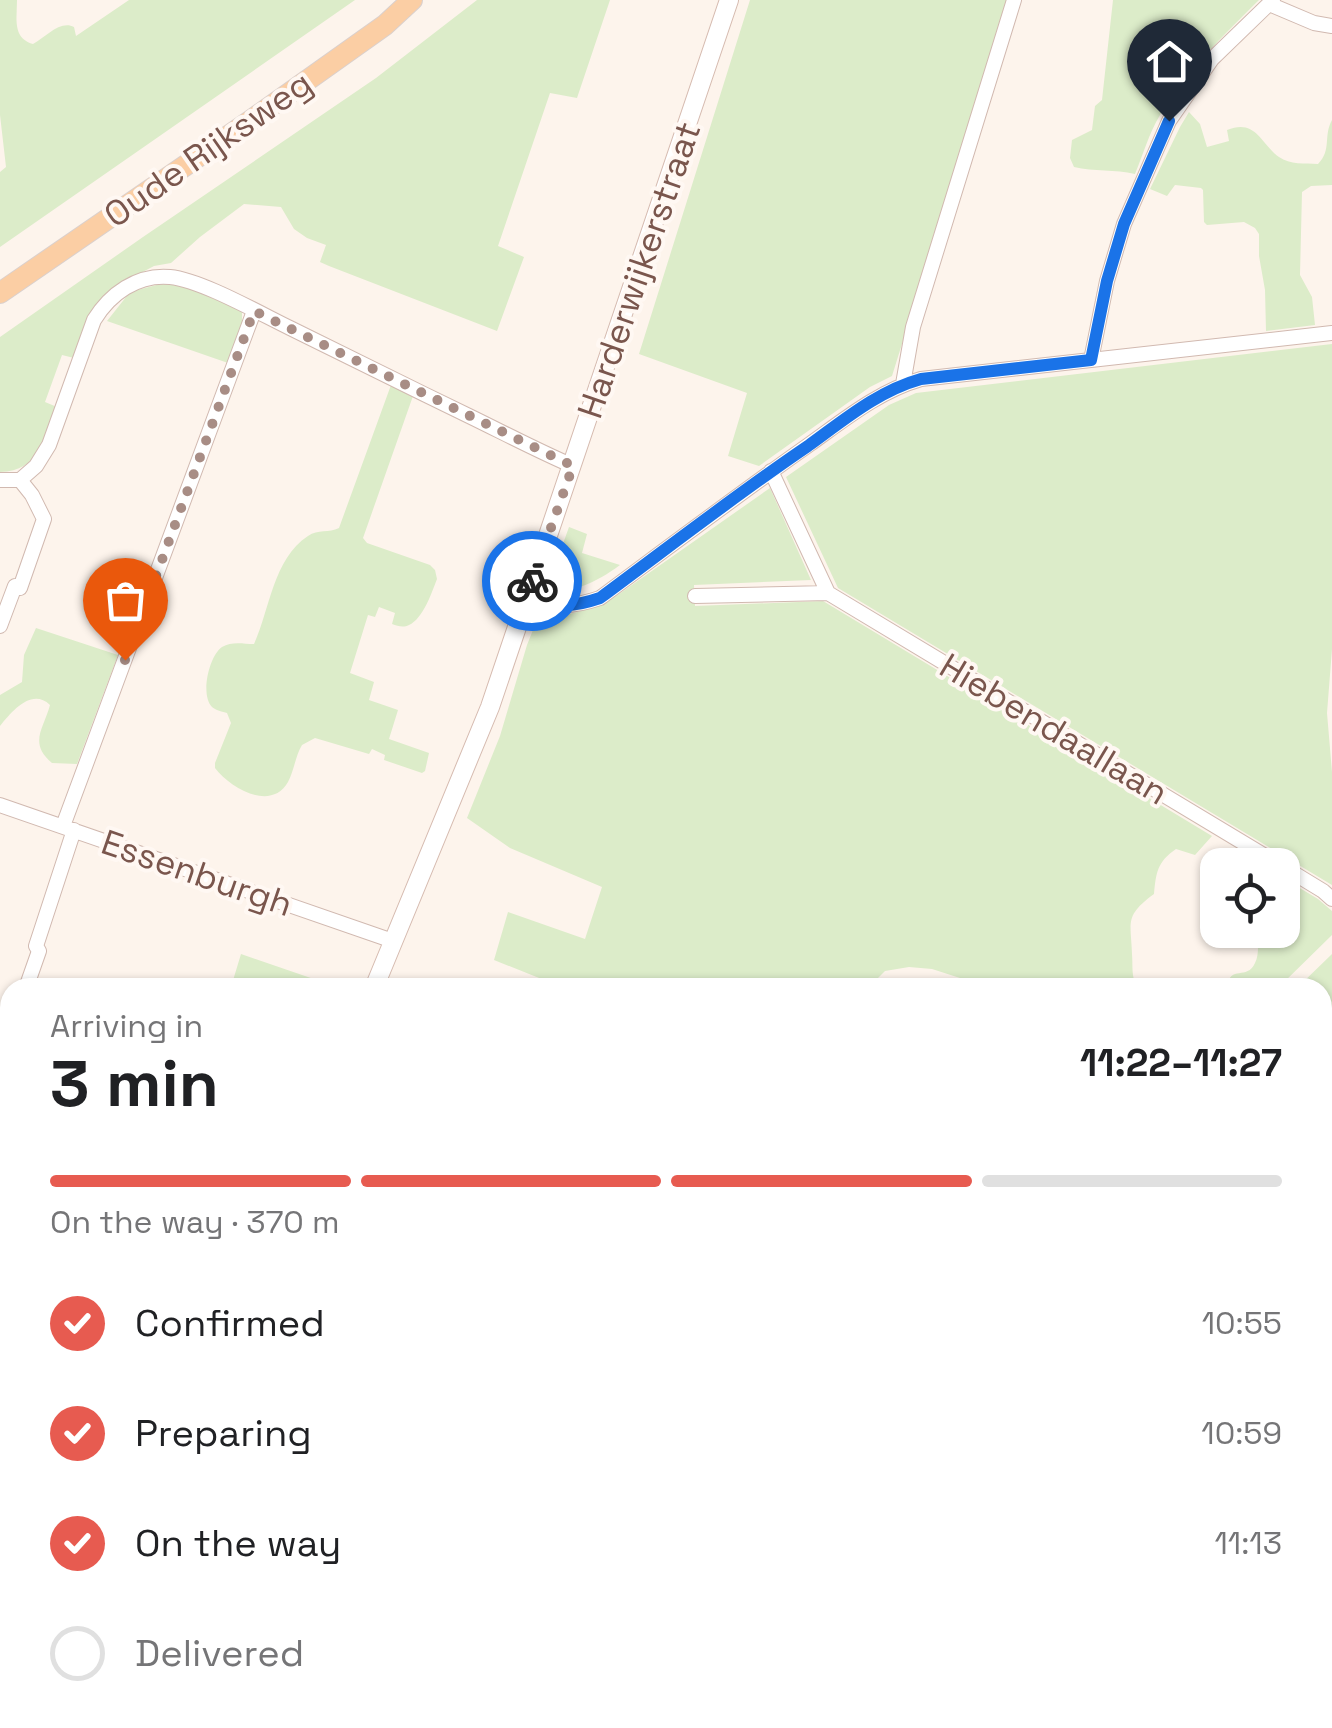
<!DOCTYPE html>
<html lang="en">
<head>
<meta charset="utf-8">
<style>
	:root { --surface:#fff; --page:#f6f6f6; --text:#202124; --muted:#757577; --line:#e0e0e0; --accent:#e75b50 }
	body { margin:0; font-family:"Space Grotesk",sans-serif; background:var(--page); color:var(--text); height:100vh; display:flex; flex-direction:column; font-size:38px; white-space:nowrap }
	* { box-sizing:border-box; margin:0 }
	p { font-size:32px; color:var(--muted) }
	.icon { flex:none; width:55px; height:55px; fill:none; stroke:currentColor; stroke-width:2; stroke-linecap:round; stroke-linejoin:round }
	.map { position:relative; flex:1; overflow:hidden }
	.details { position:absolute; left:0px; top:978px; width:1332px; height:752px; display:flex; flex-direction:column; background:var(--surface); border-radius:30px 30px 0 0; box-shadow:0 2px 8px #0004 }
	.details>* { flex:none }
	.fabs { position:absolute; left:1200px; top:848px; display:grid; gap:20px }
	.fabs a { display:grid; place-items:center; width:100px; height:100px; border-radius:20px; background:var(--surface); box-shadow:0 2px 8px #0004; font-size:50px }
	.pin { position:absolute; display:grid; place-items:center; width:85px; height:85px; color:#fff; margin:-102px -42px; border-radius:50% 50% 50% 0; rotate:-45deg; box-shadow:0 0 10px #0007 }
	.pin .icon { rotate:45deg }
	.courier { position:absolute; display:grid; place-items:center; width:100px; height:100px; margin:-50px; border:8px solid #1a73e8; border-radius:50%; background:#fff; color:#222; box-shadow:0 2px 12px #0007 }
	.head em { font-style:normal; font-weight:800 }
	.head div { display:flex; flex-direction:column-reverse }
	.head { display:flex; align-items:center; justify-content:space-between; height:170px; padding:0 50px }
	h1 { font-size:65px; font-weight:800; line-height:75px }
	.bar { display:grid; grid-template-columns:repeat(4,1fr); gap:15px 10px; align-content:center; height:120px; padding:0 50px }
	.bar i { height:12px; border-radius:8px; background:var(--line) }
	.bar .selected { background:var(--accent) }
	.bar p { grid-column:span 4 }
	ol { padding:0 50px; list-style:none }
	li { display:flex; align-items:center; gap:30px; height:110px }
	li p { margin-inline-start:auto }
	li .icon { padding:10px; border-radius:50%; background:var(--accent); color:#fff; stroke-width:4 }
	li:last-child { color:var(--muted) }
	li i { width:55px; height:55px; border:5px solid var(--line); border-radius:50% }
	.map>svg:first-child { display:block }
	.green { fill:#dcecc9 }
	.lines { fill:none; stroke-linecap:round; stroke-linejoin:round }
	.minor-casing { stroke:#d1b9b0; stroke-width:16 }
	.secondary-casing { stroke:#d6bbb0; stroke-width:20 }
	.primary-casing { stroke:#dad0cd; stroke-width:22 }
	.minor { stroke:#fff; stroke-width:14 }
	.secondary { stroke:#fff; stroke-width:18 }
	.primary { stroke:#fbcea4; stroke-width:20 }
	.done { stroke:#a88d85; stroke-width:10; stroke-dasharray:0 18 }
	.route { stroke:#1a73e8; stroke-width:12 }
	.labels { text-anchor:middle; dominant-baseline:central; stroke-width:8; stroke-linejoin:round; paint-order:stroke }
	.street-label { font-size:35px; fill:#7a564d; stroke:#fff8f3 }
</style>
</head>
<body>
<div class="map">
<svg width="1332" height="1728" viewBox="0 0 1332 1728">
	<rect width="100%" height="100%" fill="#fdf4ec"/>
	<path class="green" d="M 0,0 L 17,0 C 17,18 12,38 33,44 C 46,37 60,20 74,27 L 76,36 L 129,0 L 355,0 L 0,247 L 0,172 L 6,167 L 0,115 Z
		M 477,0 L 610,0 L 577,98 L 550,93 L 498,246 L 524,257 L 497,331 L 329,266 L 320,262 L 326,245 L 307,238 L 294,229 L 281,207 L 244,204 L 200,237 L 171,263 L 154,266 L 118,285 L 74,358 L 62,355 L 45,402 L 57,407 C 44,438 40,471 0,472 L 0,337 L 143,237 L 376,78 Z
		M 750,0 L 1009,0 L 892,376 L 870,387 L 759,466 L 728,456 L 747,393 L 639,354 Z
		M 1113,0 L 1259,0 C 1224,35 1185,72 1160,115 C 1149,133 1143,155 1135,174 C 1115,169 1094,172 1074,167 L 1070,158 L 1072,140 L 1092,130 L 1095,106 L 1102,100 Z
		M 1189,112 L 1200,124 L 1207,147 L 1229,141 L 1227,130 C 1256,118 1261,144 1279,157 C 1290,165 1305,163 1318,164 C 1332,150 1323,136 1332,120 L 1332,185 L 1311,186 L 1302,192 L 1300,275 L 1312,297 L 1315,325 L 1266,331 L 1265,290 L 1259,256 L 1259,234 L 1255,228 L 1244,222 L 1207,225 L 1204,222 L 1203,190 L 1201,188 L 1175,185 L 1167,196 L 1150,189 L 1180,127 Z
		M 164,283 L 191,289 L 242,311 L 242,324 L 228,363 L 107,321 L 130,292 Z
		M 1332,344 L 1332,649 L 1327,713 L 1332,772 L 1332,885 L 838,588 L 786,477 L 889,405 L 916,393 Z
		M 391,385 L 413,396 L 363,538 L 367,543 L 430,565 L 435,570 L 437,579 C 432,592 423,619 409,625 C 403,628 398,626 392,624 L 395,613 L 379,607 L 375,617 L 368,615 L 350,673 L 374,682 L 369,700 L 398,710 L 389,739 L 429,753 L 425,771 L 422,773 L 384,760 L 385,755 L 372,749 L 369,754 L 315,738 L 302,745 C 295,757 294,771 288,782 C 271,812 230,788 215,768 L 215,763 L 231,723 L 227,713 C 223,712 215,710 212,707 C 200,695 209,656 222,647 C 232,641 243,644 254,644 C 270,609 273,559 308,536 C 318,529 329,533 339,528 Z
		M 770,488 L 811,580 L 694,585 L 695,606 L 823,601 L 1212,836 L 1195,855 L 1176,849 C 1157,862 1156,873 1154,894 C 1124,916 1131,922 1132,954 C 1133,967 1131,976 1137,987 L 988,987 L 932,969 L 909,967 L 885,971 L 869,987 L 564,988 L 494,960 L 508,912 L 585,939 L 602,887 L 510,848 L 467,818 L 500,736 L 527,645 L 537,620 C 569,615 590,611 619,594 Z
		M 569,527 L 587,534 L 582,553 L 620,565 C 594,584 577,590 545,594 Z
		M 36,628 L 118,655 L 77,764 L 52,763 C 28,743 44,728 50,705 C 32,688 13,710 0,726 L 0,695 L 22,682 L 24,655 Z
		M 1288,881 L 1318,899 L 1332,911 L 1332,935 L 1279,987 L 1227,987 C 1230,964 1247,981 1255,963 C 1260,953 1257,941 1258,930 L 1282,930 L 1283,889 Z
		M 241,954 L 337,987 L 231,987 Z
		M 1332,954 L 1332,1402 L 1323,1403 L 1322,988 L 1298,987 Z
		M 1332,1413 L 1332,1728 L 1298,1728 L 1294,1720 L 1322,1720 L 1322,1414 Z
		M 856,1720 L 869,1720 L 874,1724 L 897,1720 L 1101,1720 L 1102,1728 L 862,1728 Z"/>
	<g class="lines">
		<defs>
			<path id="minor" d="M 1269,4 L 1314,23 L 1332,26
				M 1091,360 L 1107,281 L 1124,224 L 1169,121 L 1212,59 L 1273,0
				M 903,384 L 913,327 L 1014,0
				M 771,471 L 828,593
				M 0,480 L 20,480 L 36,466 L 49,445 L 94,320 C 110,294 137,274 170,277 C 201,280 259,313 290,328 C 349,357 409,387 469,416 C 504,433 538,451 573,466
				M 526,596 C 559,606 567,609 600,598 C 670,546 739,494 810,444 C 845,419 879,391 921,379 L 1332,333
				M 695,596 L 828,593 L 1280,865
				M 0,626 L 15,586 L 20,588 L 44,519 L 32,495 L 20,480
				M 0,805 L 393,941
				M 63,826 L 254,311
				M 1282,866 L 1323,891 L 1332,899
				M 26,988 L 39,951 L 36,946 L 74,830
				M 0,1061 L 10,1032
				M 0,1177 L 6,1162
				M 0,1550 L 10,1553
				M 572,1720 L 584,1728
				M 841,1720 L 846,1728
				M 447,1728 L 451,1720"/>
			<path id="secondary" d="M 374,988 L 490,707 L 729,0
				M 64,1728 L 67,1720"/>
			<path id="primary" d="M 0,293 L 250,121 L 385,25 L 412,0"/>
		</defs>
		<use href="#minor" class="minor-casing"/>
		<use href="#secondary" class="secondary-casing"/>
		<use href="#primary" class="primary-casing"/>
		<use href="#minor" class="minor"/>
		<use href="#secondary" class="secondary"/>
		<use href="#primary" class="primary"/>
	</g>
	<g class="lines">
		<path class="done" d="M 125,660 L 254,311 L 573,466 L 532,581"/>
		<path class="route" d="M 532,581 L 526,596 C 558,606 568,609 600,598 C 669,547 737,494 808,446 C 844,420 878,391 921,379 L 1091,360 L 1107,281 L 1124,224 L 1169,121"/>
	</g>
	<g class="labels">
		<g class="street-label">
			<text transform="translate(208 149) rotate(-35)">Oude Rijksweg</text>
			<text transform="translate(639 270) rotate(-71)">Harderwijkerstraat</text>
			<text transform="translate(1054 729) rotate(31)">Hiebendaallaan</text>
			<text transform="translate(197 873) rotate(19)">Essenburgh</text>
		</g>
	</g>
</svg>
<div class="fabs">
<a><svg class="icon" aria-label="locate" viewBox="0 0 24 24"><circle cx="12" cy="12" r="6"/><path d="M12 2v4M12 18v4M2 12h4M18 12h4"/></svg></a>
</div>
<div class="pin" style="left:125px;top:660px;background:#ea580c"><svg class="icon" aria-label="bag" viewBox="0 0 24 24"><path d="M5 8h14l-1 12H6zM9 8a3 3 0 0 1 6 0"/></svg></div>
<div class="pin" style="left:1169px;top:121px;background:#1f2937"><svg class="icon" aria-label="home" viewBox="0 0 24 24"><path d="M3 11l9-7 9 7M6 9v11h12V9"/></svg></div>
<div class="courier" style="left:532px;top:581px"><svg class="icon" aria-label="bike" viewBox="0 0 24 24"><circle cx="6" cy="16" r="4"/><circle cx="18" cy="16" r="4"/><path d="M6 16l4-8h5l3 8M10 8l3 8H6M13 5h3"/></svg></div>
<section class="details">
<div class="head"><div><h1>3 min</h1><p>Arriving in</p></div><em>11:22–11:27</em></div>
<div class="bar"><i class="selected"></i><i class="selected"></i><i class="selected"></i><i></i><p>On the way · 370 m</p></div>
<ol>
<li><svg class="icon" aria-label="check" viewBox="0 0 24 24"><path d="M5 12l5 5 9-10"/></svg>Confirmed<p>10:55</p></li>
<li><svg class="icon" aria-label="check" viewBox="0 0 24 24"><path d="M5 12l5 5 9-10"/></svg>Preparing<p>10:59</p></li>
<li><svg class="icon" aria-label="check" viewBox="0 0 24 24"><path d="M5 12l5 5 9-10"/></svg>On the way<p>11:13</p></li>
<li><i></i>Delivered</li>
</ol>
</section>
</div>
</body>
</html>
